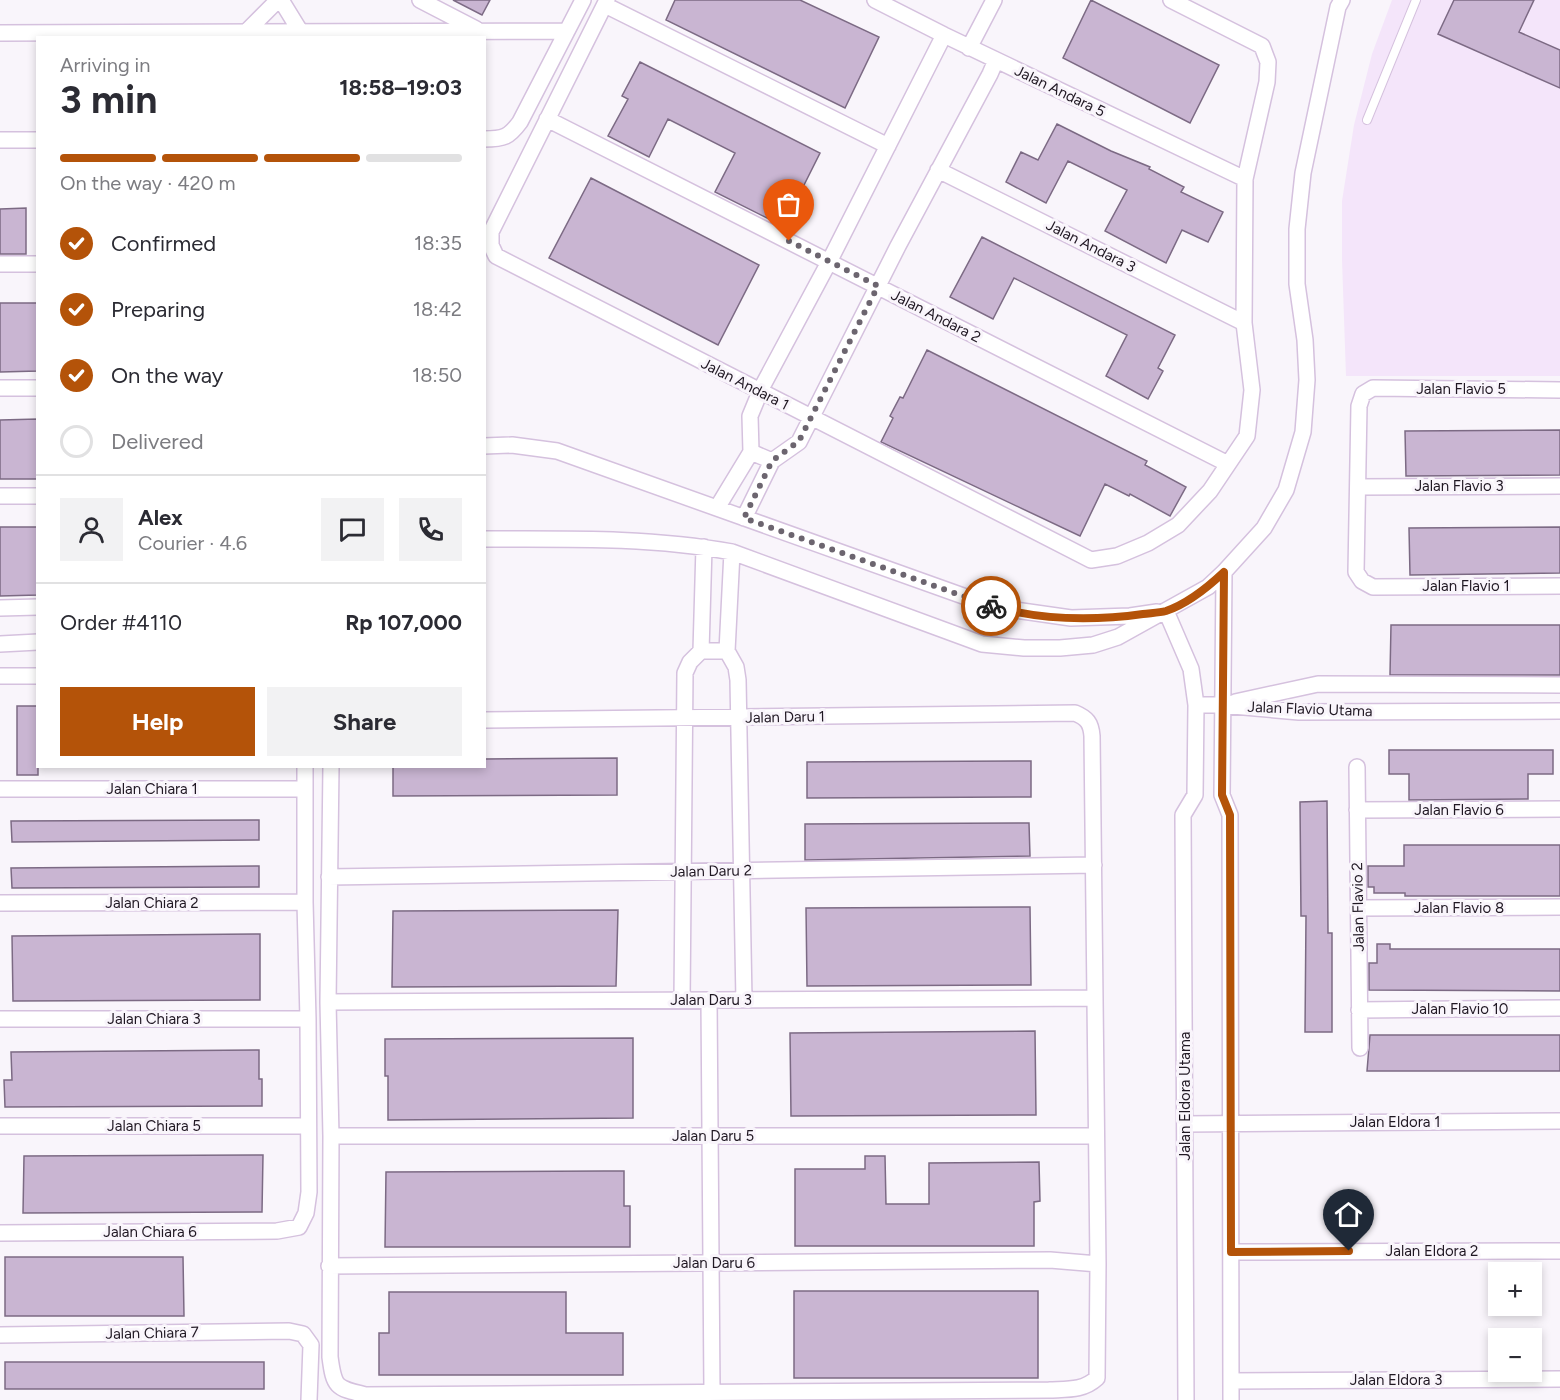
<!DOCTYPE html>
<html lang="en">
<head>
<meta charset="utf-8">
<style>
	:root { --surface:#fff; --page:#f2f2f3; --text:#2b2b33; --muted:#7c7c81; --line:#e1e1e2; --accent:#b45309 }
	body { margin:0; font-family:Figtree,sans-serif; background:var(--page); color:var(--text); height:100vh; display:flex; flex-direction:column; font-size:22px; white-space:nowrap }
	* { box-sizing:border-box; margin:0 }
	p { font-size:20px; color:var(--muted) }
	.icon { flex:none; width:33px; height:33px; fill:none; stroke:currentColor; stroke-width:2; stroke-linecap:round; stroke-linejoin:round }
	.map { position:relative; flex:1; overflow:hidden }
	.side { position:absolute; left:36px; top:36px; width:450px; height:732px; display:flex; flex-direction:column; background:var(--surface); border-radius:0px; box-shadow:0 3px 9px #0003 }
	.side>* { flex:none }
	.buttons { position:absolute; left:1488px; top:1262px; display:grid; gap:12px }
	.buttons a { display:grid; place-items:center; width:54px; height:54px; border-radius:0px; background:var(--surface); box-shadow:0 3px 9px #0003; font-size:30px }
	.pin { position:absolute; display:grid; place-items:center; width:51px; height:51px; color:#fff; margin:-62px -26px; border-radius:50% 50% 50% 0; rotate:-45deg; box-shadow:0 0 6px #0007 }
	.pin .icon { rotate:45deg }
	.courier { position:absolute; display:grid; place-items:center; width:60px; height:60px; margin:-30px; border:4px solid #b45309; border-radius:50%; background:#fff; color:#222; box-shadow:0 2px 8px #0007 }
	.summary em { font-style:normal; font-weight:700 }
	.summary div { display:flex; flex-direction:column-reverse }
	.summary { display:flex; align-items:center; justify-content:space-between; height:102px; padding:0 24px }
	h1 { font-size:39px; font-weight:700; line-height:45px }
	.bar { display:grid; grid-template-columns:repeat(4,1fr); gap:9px 6px; align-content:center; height:72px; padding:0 24px }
	.bar i { height:8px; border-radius:4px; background:var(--line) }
	.bar .active { background:var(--accent) }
	.bar p { grid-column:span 4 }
	.line { display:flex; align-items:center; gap:15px; padding:0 24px; border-top:2px solid var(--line) }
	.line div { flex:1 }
	.round { display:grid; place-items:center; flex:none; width:63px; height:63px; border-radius:0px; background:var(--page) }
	ol { padding:0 24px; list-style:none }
	li { display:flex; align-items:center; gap:18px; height:66px }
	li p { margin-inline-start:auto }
	li .icon { padding:6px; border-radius:50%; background:var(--accent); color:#fff; stroke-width:4 }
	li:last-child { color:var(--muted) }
	li i { width:33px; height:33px; border:3px solid var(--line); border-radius:50% }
	.button { display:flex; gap:12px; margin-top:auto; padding:12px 24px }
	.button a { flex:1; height:69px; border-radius:0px; background:var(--accent); color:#fff; font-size:24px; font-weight:700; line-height:69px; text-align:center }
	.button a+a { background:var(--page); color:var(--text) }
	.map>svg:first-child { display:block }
	.built { fill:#f4e5fa }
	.building { fill:#c9b5d2; stroke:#7c6a84; stroke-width:1.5 }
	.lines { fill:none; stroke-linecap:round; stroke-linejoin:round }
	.service-casing { stroke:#d5c1de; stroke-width:10 }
	.minor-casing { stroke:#d5c1de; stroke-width:18 }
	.service { stroke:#fff; stroke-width:8 }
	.minor { stroke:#fff; stroke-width:15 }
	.done { stroke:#6c656f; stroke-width:6; stroke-dasharray:0 10.8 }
	.route { stroke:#b45309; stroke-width:8 }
	.labels { text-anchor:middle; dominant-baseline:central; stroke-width:6; stroke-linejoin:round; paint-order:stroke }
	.street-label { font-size:15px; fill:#201823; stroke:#f9f5fb }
</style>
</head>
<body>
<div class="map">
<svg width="1560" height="1400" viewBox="0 0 1560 1400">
	<rect width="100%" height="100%" fill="#f9f5fb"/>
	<path class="built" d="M 1392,0 L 1560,0 L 1560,376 L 1346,376 L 1342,260 L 1342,201 L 1354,125 L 1372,54 Z"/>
	<path class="building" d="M 453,0 L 490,0 L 482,15 Z
		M 675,0 L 800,0 L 879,37 L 845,108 L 666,20 Z
		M 1091,0 L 1219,65 L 1190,123 L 1063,58 Z
		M 1454,0 L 1534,0 L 1519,32 L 1560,50 L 1560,88 L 1438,34 Z
		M 640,62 L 820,153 L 803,187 L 797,184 L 777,223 L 715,192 L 735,153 L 668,119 L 649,157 L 608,136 L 628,99 L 622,96 Z
		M 1057,124 L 1111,151 L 1150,167 L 1149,169 L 1184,187 L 1181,192 L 1223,212 L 1208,242 L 1182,230 L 1166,263 L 1105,231 L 1127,190 L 1068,161 L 1046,203 L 1006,182 L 1021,152 L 1038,160 Z
		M 591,178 L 759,265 L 718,345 L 549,258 Z
		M 26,208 L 26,254 L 0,254 L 0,209 Z
		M 982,237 L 1175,335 L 1158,368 L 1163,371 L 1148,399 L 1106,376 L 1127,335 L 1014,278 L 993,319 L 950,297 Z
		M 0,303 L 38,303 L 38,371 L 0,372 Z
		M 927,350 L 1147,461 L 1145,465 L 1186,487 L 1170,516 L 1130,494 L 1129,496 L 1105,484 L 1080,536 L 881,442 L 893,418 L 890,416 L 900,397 L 903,398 Z
		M 38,419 L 38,479 L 0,479 L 0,420 Z
		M 1560,430 L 1560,475 L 1406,476 L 1405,431 Z
		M 0,527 L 38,527 L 38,595 L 0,596 Z
		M 1560,527 L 1560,573 L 1410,575 L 1409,528 Z
		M 1391,625 L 1560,625 L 1560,675 L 1390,675 Z
		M 17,706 L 38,706 L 38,775 L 17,775 Z
		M 1389,750 L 1553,750 L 1553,774 L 1528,774 L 1528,799 L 1409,800 L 1409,774 L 1389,774 Z
		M 617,758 L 617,795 L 393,796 L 393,766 L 484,766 L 484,759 Z
		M 1031,761 L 1031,797 L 807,798 L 807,762 Z
		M 1327,801 L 1328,933 L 1332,933 L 1332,1032 L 1305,1032 L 1306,916 L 1301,916 L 1300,802 Z
		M 259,820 L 259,840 L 12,842 L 11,821 Z
		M 1029,823 L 1030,856 L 805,860 L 805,824 Z
		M 1404,845 L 1560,845 L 1560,896 L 1405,896 L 1405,893 L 1374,893 L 1374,887 L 1368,887 L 1368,866 L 1404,866 Z
		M 259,866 L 259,887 L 12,888 L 11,868 Z
		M 1030,907 L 1031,985 L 807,986 L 806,908 Z
		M 618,910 L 616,986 L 392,987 L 393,911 Z
		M 260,934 L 260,1000 L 13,1001 L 12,936 Z
		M 1377,944 L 1390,944 L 1390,949 L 1560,949 L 1560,991 L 1369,990 L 1369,963 L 1377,963 Z
		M 1035,1031 L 1036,1115 L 791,1116 L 790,1033 Z
		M 1370,1035 L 1560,1035 L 1560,1071 L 1367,1071 Z
		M 633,1038 L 633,1118 L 388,1120 L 388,1076 L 385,1076 L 385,1039 Z
		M 259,1050 L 259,1079 L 262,1079 L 262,1106 L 5,1107 L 4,1080 L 12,1080 L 11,1052 Z
		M 263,1155 L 262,1212 L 23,1213 L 24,1156 Z
		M 865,1156 L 885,1156 L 886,1204 L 929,1204 L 929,1163 L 1039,1162 L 1040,1201 L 1034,1202 L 1034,1246 L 795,1246 L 795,1169 L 865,1169 Z
		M 604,1171 L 624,1171 L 624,1206 L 630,1206 L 630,1247 L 385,1247 L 386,1172 Z
		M 5,1257 L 183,1257 L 184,1316 L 5,1316 Z
		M 794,1291 L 1038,1291 L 1038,1378 L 794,1378 Z
		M 389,1292 L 566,1292 L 566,1333 L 623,1333 L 623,1375 L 379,1375 L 379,1333 L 389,1333 Z
		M 5,1362 L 264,1362 L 264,1389 L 5,1389 Z"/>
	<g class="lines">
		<defs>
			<path id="service" d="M 1367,120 L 1416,0"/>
			<path id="minor" d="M 281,0 L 300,31 L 300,38
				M 420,0 L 476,29
				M 607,0 L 491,232 L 491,245 L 496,256 L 1091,560 L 1117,556 L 1148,543 L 1178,525 L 1210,491 L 1247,436 L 1252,390 L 1244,323 L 1245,179 L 1267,82 L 1268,62 L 1262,46 L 1171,0
				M 875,0 L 944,35 L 1245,179
				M 605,5 L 888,146
				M 0,33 L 567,31
				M 247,35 L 247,31 L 278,0
				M 944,35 L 829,262 L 762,387 L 750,416 L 751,452 L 772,461 L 799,442 L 898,246 L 990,74 L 996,60
				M 969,48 L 994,0
				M 547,119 L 1228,464
				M 484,139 C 504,139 509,137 520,122 L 583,0
				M 0,140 L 38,140
				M 938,170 L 1244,323
				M 0,264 L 38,264
				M 0,388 L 38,388
				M 1560,390 L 1373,388 L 1363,394 L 1359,406 L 1356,572 L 1362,581 L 1373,587 L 1560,586
				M 484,446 L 512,445 L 557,451 L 994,607 L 1071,618 L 1130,616 L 1157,612
				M 1358,487 L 1560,486
				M 0,496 L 38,496
				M 717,508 L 751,452
				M 744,518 L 772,461
				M 484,539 C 567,539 650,537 732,552 L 982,644 L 1024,648 L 1060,648 L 1093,645 L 1118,637 L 1208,587 L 1224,572 L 1264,528 L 1286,490 L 1303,432 L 1307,380 L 1305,340 L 1297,284 L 1297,229 L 1303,173 L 1338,7 L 1342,0
				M 1224,572 L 1222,795 L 1230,815 L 1231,1400
				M 0,608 L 38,607
				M 1166,611 L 1191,669 L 1196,705 L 1195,795 L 1183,815 L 1186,1400
				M 0,644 L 38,642
				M 701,651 L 704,547
				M 727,651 L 732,552
				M 0,676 L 38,676
				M 1235,702 L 1318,684 L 1560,685
				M 1196,705 L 1221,705 L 1299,712 L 1560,711
				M 331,766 L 328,1002 L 331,1136 L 330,1357 C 334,1388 336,1388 366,1395 L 1049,1390 C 1067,1389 1083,1391 1097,1378 L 1098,1264 L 1092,736 C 1091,723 1087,718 1075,713 L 484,720
				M 1357,767 L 1360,1048
				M 0,789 L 305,789
				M 1357,810 L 1560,809
				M 329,877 L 1094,865
				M 0,903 L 305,902
				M 1358,908 L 1560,907
				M 682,1000 L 685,673 L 690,662 L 701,651 L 727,651 L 736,667 L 738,680 L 744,1000
				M 709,1000 L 712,1391
				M 328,1002 L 1094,998
				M 1359,1010 L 1560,1008
				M 0,1019 L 308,1019
				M 1185,1124 L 1560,1121
				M 0,1126 L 308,1126
				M 331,1136 L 1096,1136
				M 0,1233 L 277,1231 L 299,1227 L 306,1213 L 309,1192 L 308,1019 L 305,902 L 305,766
				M 1231,1252 L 1560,1251
				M 329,1266 L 1050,1260 L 1098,1264
				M 0,1335 L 289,1331 L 303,1334 L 311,1345 L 309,1400
				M 1231,1381 L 1560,1379"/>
		</defs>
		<use href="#service" class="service-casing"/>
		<use href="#minor" class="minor-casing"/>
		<use href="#service" class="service"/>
		<use href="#minor" class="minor"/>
	</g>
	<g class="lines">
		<path class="done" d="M 789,241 L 878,286 L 799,441 L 772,461 L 744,518 L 991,606"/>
		<path class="route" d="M 991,606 C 1040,620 1093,621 1143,614 C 1150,613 1159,613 1166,611 C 1187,604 1208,587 1224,572 L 1222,795 L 1230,815 L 1231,1252 L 1349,1251"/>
	</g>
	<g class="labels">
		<g class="street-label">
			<text transform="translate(1060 91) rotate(26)">Jalan Andara 5</text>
			<text transform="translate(1091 246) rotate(27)">Jalan Andara 3</text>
			<text transform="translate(936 316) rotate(27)">Jalan Andara 2</text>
			<text transform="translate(745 384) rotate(27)">Jalan Andara 1</text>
			<text x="1461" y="389">Jalan Flavio 5</text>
			<text x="1459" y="486">Jalan Flavio 3</text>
			<text x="1466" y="586">Jalan Flavio 1</text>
			<text transform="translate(1310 709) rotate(2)">Jalan Flavio Utama</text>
			<text transform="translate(785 717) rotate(-1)">Jalan Daru 1</text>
			<text x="152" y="789">Jalan Chiara 1</text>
			<text x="1459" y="810">Jalan Flavio 6</text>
			<text transform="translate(711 871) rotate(-1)">Jalan Daru 2</text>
			<text x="152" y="903">Jalan Chiara 2</text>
			<text transform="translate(1358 907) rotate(-91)">Jalan Flavio 2</text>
			<text x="1459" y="908">Jalan Flavio 8</text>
			<text x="711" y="1000">Jalan Daru 3</text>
			<text x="1460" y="1009">Jalan Flavio 10</text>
			<text x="154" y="1019">Jalan Chiara 3</text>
			<text transform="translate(1185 1096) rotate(-90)">Jalan Eldora Utama</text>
			<text x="1395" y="1122">Jalan Eldora 1</text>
			<text x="154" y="1126">Jalan Chiara 5</text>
			<text x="713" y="1136">Jalan Daru 5</text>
			<text x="150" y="1232">Jalan Chiara 6</text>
			<text x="1432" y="1251">Jalan Eldora 2</text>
			<text x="714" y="1263">Jalan Daru 6</text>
			<text transform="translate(152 1333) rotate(-1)">Jalan Chiara 7</text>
			<text x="1396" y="1380">Jalan Eldora 3</text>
		</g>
	</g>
</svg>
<div class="buttons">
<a>+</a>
<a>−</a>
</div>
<div class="pin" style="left:789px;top:241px;background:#ea580c"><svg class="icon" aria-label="bag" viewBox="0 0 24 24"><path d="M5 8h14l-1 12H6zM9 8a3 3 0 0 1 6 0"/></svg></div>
<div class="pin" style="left:1349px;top:1251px;background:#1f2937"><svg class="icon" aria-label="home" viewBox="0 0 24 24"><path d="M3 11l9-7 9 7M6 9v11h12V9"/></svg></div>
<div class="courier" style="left:991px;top:606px"><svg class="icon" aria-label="bike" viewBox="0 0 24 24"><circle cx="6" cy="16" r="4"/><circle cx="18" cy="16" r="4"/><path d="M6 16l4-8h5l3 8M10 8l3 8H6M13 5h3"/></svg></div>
<section class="side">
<div class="summary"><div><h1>3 min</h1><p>Arriving in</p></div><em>18:58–19:03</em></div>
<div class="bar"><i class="active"></i><i class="active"></i><i class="active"></i><i></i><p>On the way · 420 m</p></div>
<ol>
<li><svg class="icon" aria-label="check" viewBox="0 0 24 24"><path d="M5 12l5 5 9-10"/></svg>Confirmed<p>18:35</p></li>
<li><svg class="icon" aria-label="check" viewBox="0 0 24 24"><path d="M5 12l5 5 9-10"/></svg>Preparing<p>18:42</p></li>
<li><svg class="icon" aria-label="check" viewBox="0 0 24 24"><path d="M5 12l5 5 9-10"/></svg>On the way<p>18:50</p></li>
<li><i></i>Delivered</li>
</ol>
<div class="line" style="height:108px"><a class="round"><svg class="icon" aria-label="person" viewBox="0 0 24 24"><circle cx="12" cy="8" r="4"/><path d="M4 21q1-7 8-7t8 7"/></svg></a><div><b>Alex</b><p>Courier · 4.6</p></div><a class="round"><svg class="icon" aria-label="chat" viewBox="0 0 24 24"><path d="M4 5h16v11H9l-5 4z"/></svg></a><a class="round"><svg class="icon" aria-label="phone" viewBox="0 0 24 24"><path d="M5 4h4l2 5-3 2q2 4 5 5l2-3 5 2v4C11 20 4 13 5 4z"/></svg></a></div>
<div class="line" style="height:78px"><div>Order #4110</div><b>Rp 107,000</b></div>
<div class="button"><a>Help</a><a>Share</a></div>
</section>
</div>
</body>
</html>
